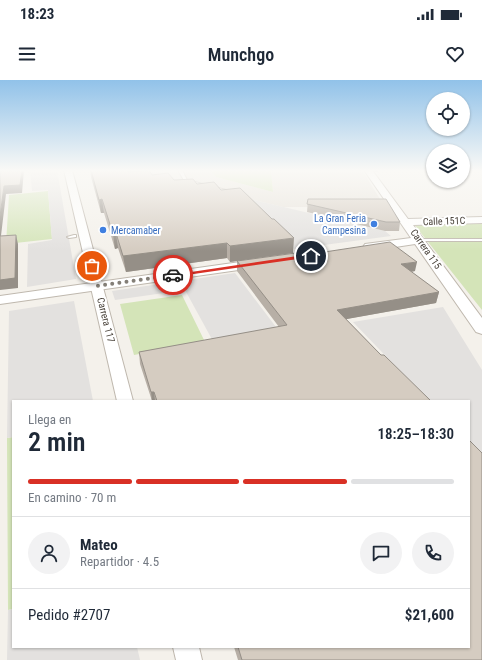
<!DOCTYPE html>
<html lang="es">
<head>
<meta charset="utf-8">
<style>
	:root { --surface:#fff; --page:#f2f2f3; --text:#1f2937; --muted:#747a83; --line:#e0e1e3; --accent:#d93025 }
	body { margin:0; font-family:"Roboto Condensed",sans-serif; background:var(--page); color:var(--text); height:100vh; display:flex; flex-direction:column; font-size:15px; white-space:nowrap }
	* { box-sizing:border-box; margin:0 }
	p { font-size:13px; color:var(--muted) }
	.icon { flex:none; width:22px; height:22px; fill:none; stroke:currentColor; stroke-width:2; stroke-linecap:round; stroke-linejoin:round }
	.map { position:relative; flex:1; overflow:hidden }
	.drawer { position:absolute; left:12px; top:320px; width:458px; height:248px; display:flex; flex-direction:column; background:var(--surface); border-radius:0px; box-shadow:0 1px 3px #0004 }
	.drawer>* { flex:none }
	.tools { position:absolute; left:426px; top:12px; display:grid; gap:8px }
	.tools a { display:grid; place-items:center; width:44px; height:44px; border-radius:50%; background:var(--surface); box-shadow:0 1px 3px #0004; font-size:20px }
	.pin { position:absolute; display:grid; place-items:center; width:34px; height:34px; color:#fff; margin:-17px; border:2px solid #fff; border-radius:50%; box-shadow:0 1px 4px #0007 }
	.courier { position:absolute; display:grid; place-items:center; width:40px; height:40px; margin:-20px; border:3px solid #d93025; border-radius:50%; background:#fff; color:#222; box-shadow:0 1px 5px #0007 }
	.headline em { font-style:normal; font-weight:600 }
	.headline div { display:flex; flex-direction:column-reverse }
	.headline { display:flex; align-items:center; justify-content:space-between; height:68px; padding:0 16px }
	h1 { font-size:26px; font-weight:600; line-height:30px }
	.bar { display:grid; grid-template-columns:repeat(4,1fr); gap:6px 4px; align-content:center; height:48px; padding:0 16px }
	.bar i { height:5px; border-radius:3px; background:var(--line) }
	.bar .current { background:var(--accent) }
	.bar p { grid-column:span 4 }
	.line { display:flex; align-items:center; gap:10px; padding:0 16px; border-top:1px solid var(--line) }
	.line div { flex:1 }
	.round { display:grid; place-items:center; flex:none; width:42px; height:42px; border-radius:21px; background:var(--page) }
	.status { display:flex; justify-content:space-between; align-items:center; height:28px; padding:0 20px; background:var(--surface); direction:ltr }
	.status svg { height:11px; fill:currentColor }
	header { display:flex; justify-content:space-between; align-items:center; height:52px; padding:0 16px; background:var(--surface); font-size:18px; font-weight:600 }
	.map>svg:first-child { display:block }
	.residential { fill:#e7e2da }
	.green { fill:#d4e4b8 }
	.parking { fill:#e3e1df }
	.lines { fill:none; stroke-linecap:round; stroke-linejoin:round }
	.service-casing { stroke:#bfb8ae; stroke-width:2 }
	.minor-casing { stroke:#bfb8ae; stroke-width:2 }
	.tertiary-casing { stroke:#bfb8ae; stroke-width:2 }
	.service { fill:#fff; fill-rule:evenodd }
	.minor { fill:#fff; fill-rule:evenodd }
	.tertiary { fill:#fff; fill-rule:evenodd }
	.wall { fill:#b7afa6 }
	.shaded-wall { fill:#958f87 }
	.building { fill:#d5ccc1; stroke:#958f87 }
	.route { fill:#d93025 }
	.done { stroke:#847f77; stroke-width:4; stroke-dasharray:0 7.2 }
	.shop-dot { fill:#3f7fe0; stroke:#fff; stroke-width:1.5 }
	.labels { text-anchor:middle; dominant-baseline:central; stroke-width:4; stroke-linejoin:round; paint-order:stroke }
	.far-shop-label { font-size:10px; fill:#366cbe; stroke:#fff; text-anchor:end }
	.far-street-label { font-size:10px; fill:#484139; stroke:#fff }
</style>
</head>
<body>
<div class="status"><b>18:23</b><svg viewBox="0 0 49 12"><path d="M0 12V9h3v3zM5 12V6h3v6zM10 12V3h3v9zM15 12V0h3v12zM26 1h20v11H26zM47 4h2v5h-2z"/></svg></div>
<header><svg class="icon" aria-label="menu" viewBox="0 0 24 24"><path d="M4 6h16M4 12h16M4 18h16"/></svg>Munchgo<svg class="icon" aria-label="heart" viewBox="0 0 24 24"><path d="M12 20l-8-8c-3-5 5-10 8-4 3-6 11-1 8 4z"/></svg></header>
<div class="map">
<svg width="482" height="580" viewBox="0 0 482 580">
	<rect width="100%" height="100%" fill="#f4f1eb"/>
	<path class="residential" d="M 128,90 L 210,90 L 216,97 L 273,112 L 271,90 L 362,90 L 385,127 L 283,127 Z"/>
	<path class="green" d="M 210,90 L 271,90 L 273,112 L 216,97 Z
		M 48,111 L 52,159 L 6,164 L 9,115 Z
		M 482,142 L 482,230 L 413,143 Z
		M 182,215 L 205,262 L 134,275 L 120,224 Z
		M 13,357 L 13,529 L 8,530 L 7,358 Z"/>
	<path class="parking" d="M 30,90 L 57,90 L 76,199 L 27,207 L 28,164 L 52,160 L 48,110 L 32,111 Z
		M 245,118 L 385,151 L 391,156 L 294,169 Z
		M 235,193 L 279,251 L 214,263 L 185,210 L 115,220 L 112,211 Z
		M 74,221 L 93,321 L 13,321 L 13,357 L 7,358 L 9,231 Z
		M 443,227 L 482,290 L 482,376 L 469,362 L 469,321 L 429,321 L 353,242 Z
		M 13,529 L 13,567 L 137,567 L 140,580 L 7,580 L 8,530 Z"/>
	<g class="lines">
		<defs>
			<path id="service" d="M 178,90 L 182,90 L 187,100 L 234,112 L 232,113 L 185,102 Z
				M 366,90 L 378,90 L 376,91 Z
				M 74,155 L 76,155 L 76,157 L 69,158 L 67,157 Z
				M 417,159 L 482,159 L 482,161 L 419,161 L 417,160 Z
				M 300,167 L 304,167 L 307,170 L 303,171 L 300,169 Z"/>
			<path id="minor" d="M 64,90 L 72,90 L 133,321 L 117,321 Z
				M 173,567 L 199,567 L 202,580 L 176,580 Z"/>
			<path id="tertiary" d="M 364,90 L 372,90 L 408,139 L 482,137 L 482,143 L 413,145 L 482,238 L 482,254 L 476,252 L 415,164 L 369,171 L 365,170 L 363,167 L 365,164 L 411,158 Z
				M 261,179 L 266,180 L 267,183 L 266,186 L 0,224 L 0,216 Z"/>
		</defs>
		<use href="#service" class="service-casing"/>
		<use href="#minor" class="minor-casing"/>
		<use href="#tertiary" class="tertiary-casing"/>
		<use href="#service" class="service"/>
		<use href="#minor" class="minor"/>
		<use href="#tertiary" class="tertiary"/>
	</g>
	<path class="wall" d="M 90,90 L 127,90 L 128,92 L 152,95 L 174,100 L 197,104 L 221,110 L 293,173 L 230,182 L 227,178 L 126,192 L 118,168 L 115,169 L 104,133 L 101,133 L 91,97 Z
		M 308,119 L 400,142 L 399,151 L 385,151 L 307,132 Z
		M 305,175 L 415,191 L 411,192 L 439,212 L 436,223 L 346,239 L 381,275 L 431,321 L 152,321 L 140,284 L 139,272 L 279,247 L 237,191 L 237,181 Z
		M 234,567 L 469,567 L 482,580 L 238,580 Z"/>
	<path class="shaded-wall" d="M 22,90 L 24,90 L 22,113 L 6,114 L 0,164 L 0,136 L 4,106 Z
		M 102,119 L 104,133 L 101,133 L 99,120 Z
		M 116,153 L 118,168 L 115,169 L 113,154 Z
		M 16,155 L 18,164 L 18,208 L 0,210 L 0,200 Z
		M 294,158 L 293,173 L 230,182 L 230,166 Z
		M 227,163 L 227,178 L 126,192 L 123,176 Z
		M 417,182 L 415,191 L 399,194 L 401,184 Z
		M 439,212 L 436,223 L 336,241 L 337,230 Z
		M 151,312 L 154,312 L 155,321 L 152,321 Z"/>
	<path class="building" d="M 0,90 L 22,90 L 20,105 L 4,106 L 0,136 Z
		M 91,90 L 127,90 L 128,92 L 149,90 L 152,95 L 168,93 L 174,100 L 193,99 L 197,104 L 214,102 L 221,110 L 240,108 L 272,139 L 274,139 L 294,158 L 230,166 L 227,163 L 123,176 L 116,153 L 113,154 L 102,119 L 99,120 Z
		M 308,119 L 386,119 L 400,142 L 386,142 L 307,124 Z
		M 16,155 L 15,198 L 0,200 L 0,156 Z
		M 390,162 L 417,182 L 401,184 L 439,212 L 337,230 L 381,275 L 384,275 L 431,321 L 157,321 L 154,312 L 151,312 L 139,272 L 287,245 L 237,181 L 303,172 L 305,175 Z
		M 469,360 L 482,373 L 482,580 L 242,580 L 238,567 L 469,567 Z"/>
	<linearGradient id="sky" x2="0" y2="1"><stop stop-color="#91c2e9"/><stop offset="0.53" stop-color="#faf9f6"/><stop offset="1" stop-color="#faf9f6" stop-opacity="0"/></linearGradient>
	<rect width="482" height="171" fill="url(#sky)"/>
	<path class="route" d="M 311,174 L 312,177 L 173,197 L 171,195 Z"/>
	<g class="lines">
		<path class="done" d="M 92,186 L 97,206 L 173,195"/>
	</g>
	<g class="shop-dot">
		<circle cx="374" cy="144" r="4"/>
		<circle cx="103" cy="150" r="4"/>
	</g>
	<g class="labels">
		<g class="far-shop-label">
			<text x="366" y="138">La Gran Feria<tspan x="366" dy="12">Campesina</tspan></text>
			<text x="111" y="150" text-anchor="start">Mercamaber</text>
		</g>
		<g class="far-street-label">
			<text transform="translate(444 141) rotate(-2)">Calle 151C</text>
			<text transform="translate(426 169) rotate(55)">Carrera 115</text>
			<text transform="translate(106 240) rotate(76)">Carrera 117</text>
		</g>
	</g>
</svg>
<div class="tools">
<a><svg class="icon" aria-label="locate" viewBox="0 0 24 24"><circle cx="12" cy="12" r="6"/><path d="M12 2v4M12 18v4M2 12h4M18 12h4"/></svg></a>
<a><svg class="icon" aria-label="layers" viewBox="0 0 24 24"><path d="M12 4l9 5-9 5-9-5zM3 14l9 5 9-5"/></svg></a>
</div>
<div class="pin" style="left:92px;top:186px;background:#ea580c"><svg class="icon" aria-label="bag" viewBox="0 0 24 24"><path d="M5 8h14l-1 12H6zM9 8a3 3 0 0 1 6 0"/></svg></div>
<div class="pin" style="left:311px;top:176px;background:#1f2937"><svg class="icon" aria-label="home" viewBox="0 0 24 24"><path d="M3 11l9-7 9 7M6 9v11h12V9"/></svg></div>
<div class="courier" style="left:173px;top:195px"><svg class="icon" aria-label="car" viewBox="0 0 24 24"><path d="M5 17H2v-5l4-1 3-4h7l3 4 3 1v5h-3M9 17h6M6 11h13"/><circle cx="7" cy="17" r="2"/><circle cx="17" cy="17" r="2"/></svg></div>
<section class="drawer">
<div class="headline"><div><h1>2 min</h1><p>Llega en</p></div><em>18:25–18:30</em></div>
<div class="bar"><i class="current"></i><i class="current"></i><i class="current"></i><i></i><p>En camino · 70 m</p></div>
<div class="line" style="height:72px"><a class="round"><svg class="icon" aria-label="person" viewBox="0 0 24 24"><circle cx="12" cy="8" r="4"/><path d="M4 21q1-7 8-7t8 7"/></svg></a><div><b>Mateo</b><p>Repartidor · 4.5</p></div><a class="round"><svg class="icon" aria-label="chat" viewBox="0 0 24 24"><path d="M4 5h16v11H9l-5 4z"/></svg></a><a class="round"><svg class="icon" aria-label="phone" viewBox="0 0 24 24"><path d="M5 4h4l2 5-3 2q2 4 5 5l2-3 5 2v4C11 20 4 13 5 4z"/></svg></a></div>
<div class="line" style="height:52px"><div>Pedido #2707</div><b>$21,600</b></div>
</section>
</div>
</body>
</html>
